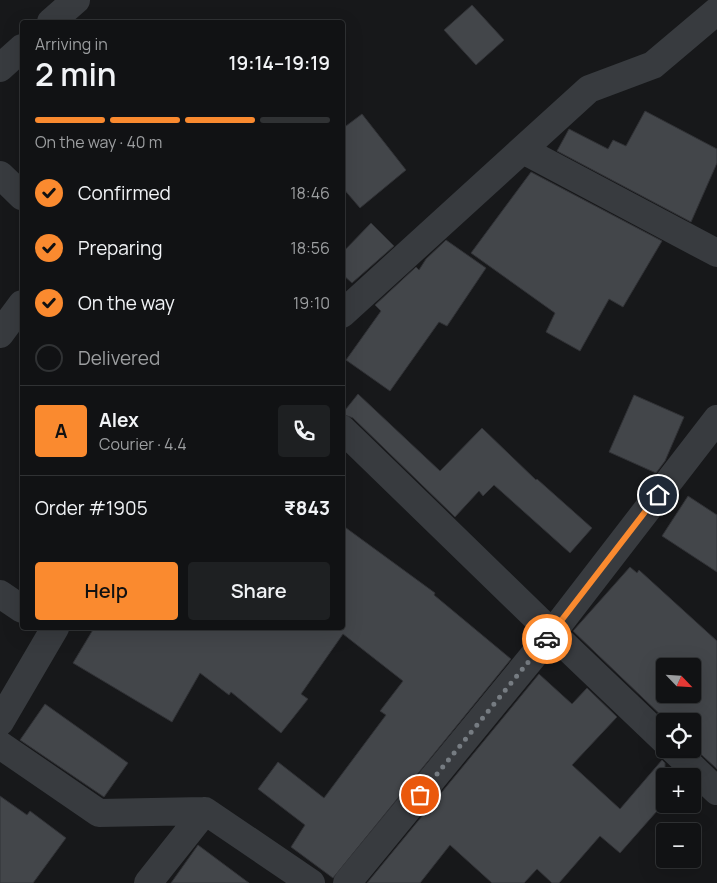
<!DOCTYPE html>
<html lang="en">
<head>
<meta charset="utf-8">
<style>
	:root { --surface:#111214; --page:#1e2022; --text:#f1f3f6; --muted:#9c9ea0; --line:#303234; --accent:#fa8a2f }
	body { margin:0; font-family:Manrope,sans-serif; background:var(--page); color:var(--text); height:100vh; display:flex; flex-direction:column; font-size:19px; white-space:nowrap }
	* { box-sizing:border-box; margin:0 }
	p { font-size:16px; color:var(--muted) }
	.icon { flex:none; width:28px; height:28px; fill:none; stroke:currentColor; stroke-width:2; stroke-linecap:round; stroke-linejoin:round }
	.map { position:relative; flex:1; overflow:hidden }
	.details { position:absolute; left:20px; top:20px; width:325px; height:610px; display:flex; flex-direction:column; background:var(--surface); border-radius:5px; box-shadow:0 5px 20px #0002,0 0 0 1px var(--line) }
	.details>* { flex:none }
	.needle { width:32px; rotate:115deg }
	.controls { position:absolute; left:656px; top:658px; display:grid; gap:10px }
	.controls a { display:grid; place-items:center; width:45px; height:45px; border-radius:5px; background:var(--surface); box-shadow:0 5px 20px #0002,0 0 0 1px var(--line); font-size:25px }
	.pin { position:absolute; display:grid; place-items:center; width:42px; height:42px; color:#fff; margin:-21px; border:2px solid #fff; border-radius:50%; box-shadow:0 1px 5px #0007 }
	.courier { position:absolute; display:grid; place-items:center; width:50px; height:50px; margin:-25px; border:4px solid #fa8a2f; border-radius:50%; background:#fff; color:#222; box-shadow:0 1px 6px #0007 }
	.summary em { font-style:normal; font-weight:600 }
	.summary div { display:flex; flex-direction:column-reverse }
	.summary { display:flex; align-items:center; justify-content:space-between; height:85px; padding:0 15px }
	h1 { font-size:32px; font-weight:600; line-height:38px }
	.bar { display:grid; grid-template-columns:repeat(4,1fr); gap:8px 5px; align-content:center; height:60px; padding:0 15px }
	.bar i { height:6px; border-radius:4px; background:var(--line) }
	.bar .on { background:var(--accent) }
	.bar p { grid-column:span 4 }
	.line { display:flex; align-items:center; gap:12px; padding:0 15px; border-top:1px solid var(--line) }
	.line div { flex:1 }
	.round { display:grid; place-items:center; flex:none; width:52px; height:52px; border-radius:5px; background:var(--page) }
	ol { padding:0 15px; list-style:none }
	li { display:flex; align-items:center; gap:15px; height:55px }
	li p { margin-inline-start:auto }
	li .icon { padding:5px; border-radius:50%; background:var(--accent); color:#111; stroke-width:4 }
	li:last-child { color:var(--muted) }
	li i { width:28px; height:28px; border:2px solid var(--line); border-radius:50% }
	.cta { display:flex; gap:10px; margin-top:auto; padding:10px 15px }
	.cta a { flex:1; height:58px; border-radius:5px; background:var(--accent); color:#111; font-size:20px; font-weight:600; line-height:58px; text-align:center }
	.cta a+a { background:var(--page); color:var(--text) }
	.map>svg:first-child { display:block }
	.building { fill:#43464a; stroke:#313236; fill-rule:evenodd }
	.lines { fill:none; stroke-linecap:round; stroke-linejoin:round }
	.minor { stroke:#383b3f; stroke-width:28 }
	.done { stroke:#767c82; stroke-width:5; stroke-dasharray:0 9 }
	.route { stroke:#fa8a2f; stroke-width:6 }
</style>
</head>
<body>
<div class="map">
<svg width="717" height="883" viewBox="0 0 717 883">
	<rect width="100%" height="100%" fill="#17181a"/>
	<path class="building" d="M 472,5 L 504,40 L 476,65 L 444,30 Z
		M 645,111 L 717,149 L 717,163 L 691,222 L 557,151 L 569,129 L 608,149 L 613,140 L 626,146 Z
		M 362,114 L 406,170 L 360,208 L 342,187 L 342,129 Z
		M 531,172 L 662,241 L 623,307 L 609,299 L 580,351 L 546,332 L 555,313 L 471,253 Z
		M 371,223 L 394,246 L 352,283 L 342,274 L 342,253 Z
		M 446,240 L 486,268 L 447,326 L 439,322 L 390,391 L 346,360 L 381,311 L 375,305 L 416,267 L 419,270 L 426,259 Z
		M 358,394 L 440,471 L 482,428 L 536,480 L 537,479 L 592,528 L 570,553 L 494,485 L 483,496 L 479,491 L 455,517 L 353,418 L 342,414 Z
		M 634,395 L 684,417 L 665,461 L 656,473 L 609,452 Z
		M 688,496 L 717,515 L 717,572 L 662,536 Z
		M 342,525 L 435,593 L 434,595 L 511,659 L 333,878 L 291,847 L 305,825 L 258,789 L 278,762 L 324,798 L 386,715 L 380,711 L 403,681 L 343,634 L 301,694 L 308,699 L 281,733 L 231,692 L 229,695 L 200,673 L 172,722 L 73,663 L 94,628 L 342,628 Z
		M 630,567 L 637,573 L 639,570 L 717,641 L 717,769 L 692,746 L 692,721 L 667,721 L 573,631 ZM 665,666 L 692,666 L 692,694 L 665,694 Z
		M 539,674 L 572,704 L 587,688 L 617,717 L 572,765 L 620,809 L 662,760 L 665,763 L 665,802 L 620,853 L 600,836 L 559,883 L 552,883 L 537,869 L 524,883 L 492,883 L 450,845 L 420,883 L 367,883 Z
		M 45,704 L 128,763 L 104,797 L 20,740 Z
		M 0,796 L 27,815 L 30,811 L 66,838 L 33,883 L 0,883 Z
		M 198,845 L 249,883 L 171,883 Z"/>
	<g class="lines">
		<path class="minor" d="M 51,22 L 76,0
			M 0,68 L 22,48
			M 523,150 L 717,253
			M 0,175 L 22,196
			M 342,314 L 589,89 L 653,65 L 717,11
			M 0,334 L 22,304
			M 342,429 L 552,633 L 347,883
			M 0,594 L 22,609
			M 0,722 L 55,628
			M 665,741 L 552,633 L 717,419
			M 0,745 L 99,813 L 205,811 L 311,883
			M 673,749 L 717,791
			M 148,883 L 205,811"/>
	</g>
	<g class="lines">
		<path class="done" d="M 420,795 L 547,639"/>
		<path class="route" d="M 547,639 L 658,495"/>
	</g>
</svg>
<div class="controls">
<a><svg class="needle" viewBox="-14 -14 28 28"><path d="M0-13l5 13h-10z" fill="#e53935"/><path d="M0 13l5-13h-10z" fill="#9c9ea0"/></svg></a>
<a><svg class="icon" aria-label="locate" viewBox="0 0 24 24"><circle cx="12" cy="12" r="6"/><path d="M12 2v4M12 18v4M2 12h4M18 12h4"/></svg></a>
<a>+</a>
<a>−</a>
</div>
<div class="pin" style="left:420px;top:795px;background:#ea580c"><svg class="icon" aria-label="bag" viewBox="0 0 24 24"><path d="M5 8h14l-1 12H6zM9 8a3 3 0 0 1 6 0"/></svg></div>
<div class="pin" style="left:658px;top:495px;background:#1f2937"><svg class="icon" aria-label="home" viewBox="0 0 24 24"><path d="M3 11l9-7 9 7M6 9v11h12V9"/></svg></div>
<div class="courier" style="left:547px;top:639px"><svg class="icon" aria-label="car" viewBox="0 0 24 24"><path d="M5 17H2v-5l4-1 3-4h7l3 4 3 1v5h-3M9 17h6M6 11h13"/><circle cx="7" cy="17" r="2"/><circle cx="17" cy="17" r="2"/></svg></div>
<section class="details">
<div class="summary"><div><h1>2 min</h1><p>Arriving in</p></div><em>19:14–19:19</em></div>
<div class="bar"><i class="on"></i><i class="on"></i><i class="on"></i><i></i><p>On the way · 40 m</p></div>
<ol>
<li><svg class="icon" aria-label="check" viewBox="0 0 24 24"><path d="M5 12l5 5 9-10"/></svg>Confirmed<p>18:46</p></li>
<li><svg class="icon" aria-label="check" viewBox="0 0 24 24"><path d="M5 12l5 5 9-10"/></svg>Preparing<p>18:56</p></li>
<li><svg class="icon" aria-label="check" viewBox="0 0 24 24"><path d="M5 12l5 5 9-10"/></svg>On the way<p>19:10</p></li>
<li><i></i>Delivered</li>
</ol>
<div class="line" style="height:90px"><b class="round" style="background:var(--accent);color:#111">A</b><div><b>Alex</b><p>Courier · 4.4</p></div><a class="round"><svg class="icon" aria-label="phone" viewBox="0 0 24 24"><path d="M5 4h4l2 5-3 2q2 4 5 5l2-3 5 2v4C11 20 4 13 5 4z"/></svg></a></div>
<div class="line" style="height:65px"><div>Order #1905</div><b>₹843</b></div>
<div class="cta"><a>Help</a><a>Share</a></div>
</section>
</div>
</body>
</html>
